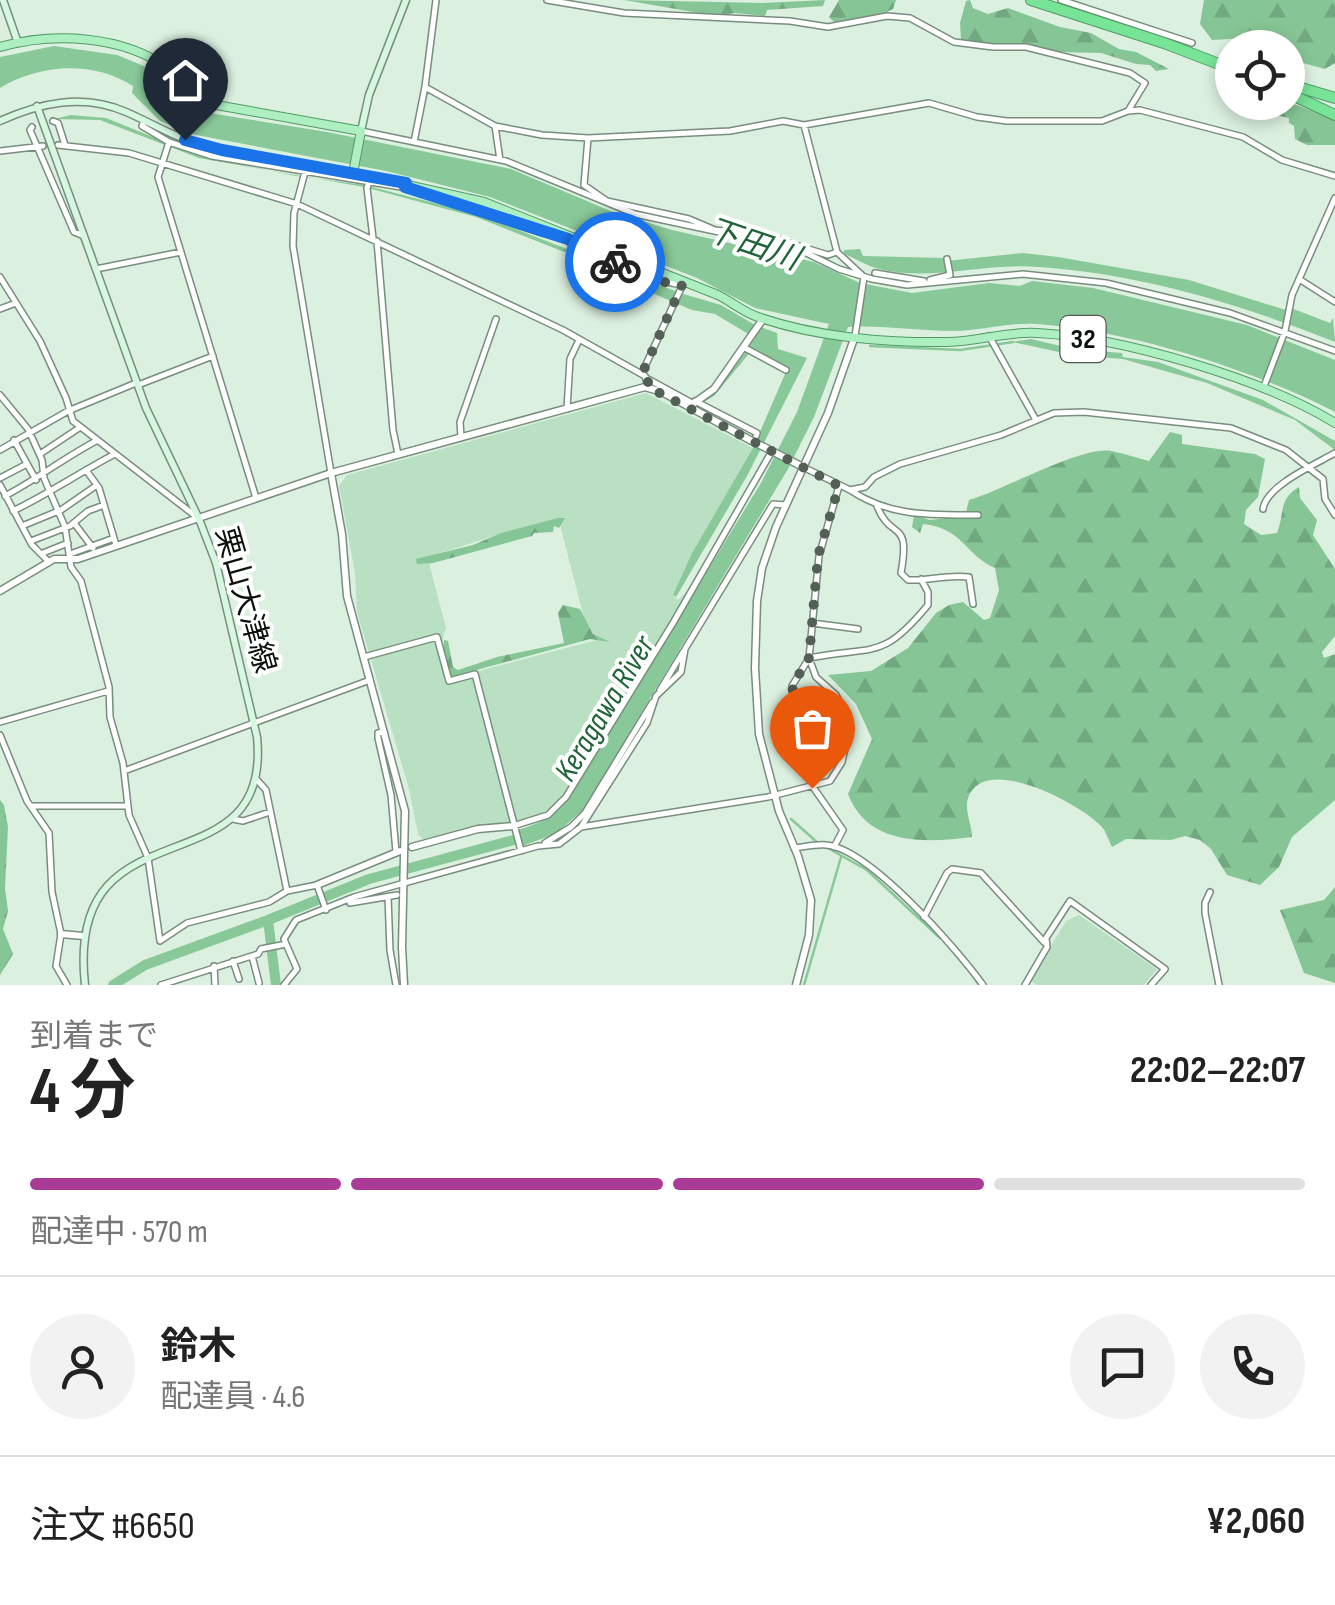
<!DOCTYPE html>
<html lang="ja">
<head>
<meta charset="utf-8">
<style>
	:root { --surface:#fff; --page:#f2f2f2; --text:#222; --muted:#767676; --line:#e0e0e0; --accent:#aa3b97 }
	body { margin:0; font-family:"Sofia Sans Condensed","Noto Sans JP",sans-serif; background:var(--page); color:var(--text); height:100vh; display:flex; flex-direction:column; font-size:38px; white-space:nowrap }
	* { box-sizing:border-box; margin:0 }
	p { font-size:32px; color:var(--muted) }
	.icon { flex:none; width:55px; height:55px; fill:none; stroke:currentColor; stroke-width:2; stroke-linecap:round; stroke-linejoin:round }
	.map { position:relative; height:985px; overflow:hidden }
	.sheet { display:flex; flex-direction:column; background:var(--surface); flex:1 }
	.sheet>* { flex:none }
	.controls { position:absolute; left:1215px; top:30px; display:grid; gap:20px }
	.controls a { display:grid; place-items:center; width:90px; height:90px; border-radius:50%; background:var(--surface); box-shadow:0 5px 15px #0003; font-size:50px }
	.pin { position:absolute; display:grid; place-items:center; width:85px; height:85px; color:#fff; margin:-102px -42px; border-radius:50% 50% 50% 0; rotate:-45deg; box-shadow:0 0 10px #0007 }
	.pin .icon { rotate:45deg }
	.courier { position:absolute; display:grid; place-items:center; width:100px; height:100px; margin:-50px; border:8px solid #1a73e8; border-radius:50%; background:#fff; color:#222; box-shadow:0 2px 12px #0007 }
	.summary em { font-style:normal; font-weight:700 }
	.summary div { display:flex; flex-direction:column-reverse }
	.summary { display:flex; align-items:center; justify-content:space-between; height:170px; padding:0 30px }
	h1 { font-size:65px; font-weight:700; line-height:75px }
	.bar { display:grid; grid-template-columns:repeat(4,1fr); gap:15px 10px; align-content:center; height:120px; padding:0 30px }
	.bar i { height:12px; border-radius:8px; background:var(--line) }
	.bar .active { background:var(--accent) }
	.bar p { grid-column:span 4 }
	.line { display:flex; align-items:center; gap:25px; padding:0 30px; border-top:2px solid var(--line) }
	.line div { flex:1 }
	.round { display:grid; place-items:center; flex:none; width:105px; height:105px; border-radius:52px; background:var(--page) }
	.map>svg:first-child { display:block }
	.grass { fill:#b9e0c2; fill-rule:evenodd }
	.forest { fill:url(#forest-firs) }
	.water { fill:#89c899 }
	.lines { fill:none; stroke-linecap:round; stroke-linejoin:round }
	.stream { stroke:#89c899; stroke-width:2.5 }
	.river { stroke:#89c899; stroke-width:10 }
	.minor-casing { stroke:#798d7e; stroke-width:8 }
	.tertiary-casing { stroke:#798d7e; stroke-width:9 }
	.secondary-casing { stroke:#798d7e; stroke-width:9 }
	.primary-casing { stroke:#529a67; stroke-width:10 }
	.motorway-casing { stroke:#529a67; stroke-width:12 }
	.minor { stroke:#fff; stroke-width:5 }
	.tertiary { stroke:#fff; stroke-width:6 }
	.secondary { stroke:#d6f7e0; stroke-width:6 }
	.primary { stroke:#aeefc1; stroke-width:8 }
	.motorway { stroke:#78e498; stroke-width:10 }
	.tertiary-bridge-casing { stroke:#798d7e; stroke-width:9; stroke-linecap:butt }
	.tertiary-bridge { stroke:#fff; stroke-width:6 }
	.done { stroke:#546056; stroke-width:10; stroke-dasharray:0 18 }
	.route { stroke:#1a73e8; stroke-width:12 }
	.labels { text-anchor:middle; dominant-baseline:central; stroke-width:8; stroke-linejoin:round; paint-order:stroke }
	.shield { fill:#fff; stroke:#545955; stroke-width:2.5 }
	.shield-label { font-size:28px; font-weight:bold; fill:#0b120c }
	.street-label { font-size:30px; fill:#0b120c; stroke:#fff }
	.water-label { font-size:32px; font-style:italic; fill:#216438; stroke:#fff }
</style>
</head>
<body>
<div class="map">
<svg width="1335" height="985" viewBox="0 0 1335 985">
	<defs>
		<pattern id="forest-firs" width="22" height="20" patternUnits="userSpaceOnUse" patternTransform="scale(2.5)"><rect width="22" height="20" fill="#86c596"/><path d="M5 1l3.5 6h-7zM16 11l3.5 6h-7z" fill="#72a880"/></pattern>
	</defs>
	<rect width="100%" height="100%" fill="#dbf0df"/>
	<path class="grass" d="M 646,393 L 753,448 L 692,553 L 673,596 L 678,600 L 692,587 L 565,796 L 548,813 L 518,823 L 423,839 L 418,834 L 409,789 L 357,612 L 355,573 L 339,486 L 347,475 ZM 559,521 L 584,618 L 597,640 L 452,678 C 446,662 438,643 446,628 L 430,567 L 431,556 L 500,534 Z
		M 1079,915 L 1157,969 L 1144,985 L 1037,985 L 1030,981 L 1066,921 Z"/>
	<path class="forest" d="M 624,0 L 763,3 L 825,0 L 823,6 L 767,10 L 765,16 L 735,13 L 716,16 Z
		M 839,0 L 896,0 L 893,9 L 878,16 L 835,23 L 829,17 Z
		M 970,0 L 973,8 L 988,14 L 1008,8 L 1060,27 L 1091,33 L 1119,49 L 1136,52 L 1169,69 L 1156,71 L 1150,65 L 1136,64 L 1101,53 L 1058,52 L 1013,43 L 981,43 L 961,39 L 960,23 L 966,1 Z
		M 1204,0 L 1335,0 L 1335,63 L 1325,69 L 1303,63 L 1288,51 L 1288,48 L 1265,37 L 1212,40 L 1200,24 Z
		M 1288,102 L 1335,119 L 1335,145 L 1307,145 L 1295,139 L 1294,126 L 1289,123 L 1289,118 L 1270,114 L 1267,119 C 1255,116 1247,106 1235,103 Z
		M 1170,432 L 1182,435 L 1182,444 L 1255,454 L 1265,459 L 1258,497 L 1246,510 L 1244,524 L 1261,535 L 1277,533 C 1285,513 1278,499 1299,487 L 1300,498 L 1317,520 L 1313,535 L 1335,569 L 1335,636 L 1322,652 L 1324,658 L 1335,654 L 1335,800 L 1292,837 L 1279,867 L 1260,885 L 1227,875 L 1211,849 L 1200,840 L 1185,836 L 1171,840 L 1126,839 L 1112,847 C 1109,841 1106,831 1101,826 C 1081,804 984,752 968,798 C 964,810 972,825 972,837 C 925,843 868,846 848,794 L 872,739 L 856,704 L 828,675 L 871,671 L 908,648 L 936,613 L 949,605 L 963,602 L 984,620 L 990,618 L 999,590 L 995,568 C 965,555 963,528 923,524 L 920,533 L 912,527 L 914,515 L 930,520 L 965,516 L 969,500 C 1004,490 1081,446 1111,451 C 1123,453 1137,458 1149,461 Z
		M 558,518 L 565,518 L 559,528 L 554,526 L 553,532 L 534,533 L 532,536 L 433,563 L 417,564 L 416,559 L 473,545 L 501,533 Z
		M 563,605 L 580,609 L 593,634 L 610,642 L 590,639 L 451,677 L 443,650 L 444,640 L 448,641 L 453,667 L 458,670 L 497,657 L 564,643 L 558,613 Z
		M 0,800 L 4,805 L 8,827 L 5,888 L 8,911 L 3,929 L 13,954 L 0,975 Z
		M 1335,887 L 1335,983 L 1304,973 L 1280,910 L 1324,900 Z"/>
	<path class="water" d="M 54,46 L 117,55 L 151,69 L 174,86 L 183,98 L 203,112 L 327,132 L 511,169 L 613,212 L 672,230 L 814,262 L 860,283 L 912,293 L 989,283 L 1020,286 L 1032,281 L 1093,288 L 1247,325 L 1335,360 L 1335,412 C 1251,369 1131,331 1037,324 C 1009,322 982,331 954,331 C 918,331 883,325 848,327 L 814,417 L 788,469 L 583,810 L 555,834 L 522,846 L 518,830 C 537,824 553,818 566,802 L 761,483 L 797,412 L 829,324 L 755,308 L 697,278 L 490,197 L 386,171 L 191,134 L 160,121 L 132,93 L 133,86 C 93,60 39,64 0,88 L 0,57 Z
		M 71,115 L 106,118 L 200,156 L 296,176 L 364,185 L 477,214 L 680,293 L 721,305 L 755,325 L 777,333 L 778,349 L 807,358 L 747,476 L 676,597 L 673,595 L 692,553 L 753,448 L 788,367 L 752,350 L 714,396 L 702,403 C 720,386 740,362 755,338 L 715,314 L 692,310 L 619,279 L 592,263 L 476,217 L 364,187 L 199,158 L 100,120 L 54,119 Z
		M 860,249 L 863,256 L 944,258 L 946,261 L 1023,253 L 1058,257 L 1189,280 L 1289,311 L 1291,308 L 1330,323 L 1333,318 L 1335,342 C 1240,304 1141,274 1039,267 C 986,262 931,282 879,269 C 867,266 855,258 844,254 L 844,250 Z
		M 1031,339 L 1073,349 L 1122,353 L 1123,357 L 1158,362 L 1263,400 L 1335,441 L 1335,450 L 1295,420 L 1207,383 L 1123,359 L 1073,355 L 1012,342 Z"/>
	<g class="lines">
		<path class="stream" d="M 870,346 L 960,350 L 1013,342
			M 791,819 L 818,843
			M 826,847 L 867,870 L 940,938
			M 974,977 L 979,985
			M 804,985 L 841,857"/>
		<path class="river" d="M 268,920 L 276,985
			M 113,985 L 145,965 L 268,920 L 369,879 L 525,837"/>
		<defs>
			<path id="minor" d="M 547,0 L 624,13 L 790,21 L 828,27 L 887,16 L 910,18 L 954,42 L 993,47 L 1026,47 L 1130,73 L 1145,83 L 1128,111
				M 1061,0 L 1192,43
				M 425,87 L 495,126 L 542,135 L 588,138 L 730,131 L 783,121 L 804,125 L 929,103 L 977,117 L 1007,121 L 1102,121 L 1128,111 L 1140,110 L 1243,137 L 1282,160 L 1335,176
				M 53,121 L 58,123 L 65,145
				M 144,121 L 142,126 L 169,142 L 212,156 L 401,187
				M 804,125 L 837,252 L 864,277 L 855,336
				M 495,126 L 500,160
				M 32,127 L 30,130 L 74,232 L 84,236
				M 361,131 L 506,161 L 635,214 L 798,249 L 839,269 L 872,279 L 907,285 L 1023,274 L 1106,283 L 1230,313 L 1335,351
				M 588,138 L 584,185 L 607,201 L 689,219 L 715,230 L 769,237 L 828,255 L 837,252
				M 169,142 L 158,177 L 256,498
				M 414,142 L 425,87 L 436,0
				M 58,145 L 129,153 L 297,204 L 563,330 L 645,376 L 648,387
				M 0,151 L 43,146
				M 305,172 L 294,213 L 293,246 L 331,473
				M 369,182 L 367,188 L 373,238
				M 408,188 L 542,233 L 568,238
				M 567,239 C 601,258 643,279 682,285
				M 377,241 L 393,430 L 398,454
				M 96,269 L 181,252
				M 875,273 L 924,281
				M 0,277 L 40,341 L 66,398 L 73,421 L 198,518
				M 1299,279 L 1335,302
				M 930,280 L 950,275 L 947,259
				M 0,309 L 16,303
				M 989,336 L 1036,420
				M 745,348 L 786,370
				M 642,373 L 683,284
				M 648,379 L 692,403
				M 138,385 L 213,356
				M 1263,389 L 1285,331 L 1292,295 L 1335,198
				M 0,395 L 28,429 L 42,460 L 44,478 L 65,527 L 71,567 L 81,581 L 109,687 L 110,717 L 123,763 L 129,815 L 148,858 L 160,941 L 187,923 L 269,902 L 287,891 L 317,885 L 326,910
				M 695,401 L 757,433 L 756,436
				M 567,409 L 570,359 L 579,340
				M 461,437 L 460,422 L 496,319
				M 14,440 L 36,480
				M 0,450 L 68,411 L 136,383
				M 40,454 L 79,428
				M 803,467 L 850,490 L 865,487 L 874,477 L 900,464 L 1001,435 L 1054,413 L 1084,412 L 1231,428 L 1286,450 L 1323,479 L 1325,499 L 1335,515
				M 86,470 L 99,488 L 116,545
				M 0,478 L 27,464
				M 0,485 L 32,545 L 49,562
				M 850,490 C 890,517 931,515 978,515
				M 5,496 C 37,479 64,458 96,441
				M 877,506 C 891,542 911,517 901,573 L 908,580 C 929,581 947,574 969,577 L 973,604
				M 1263,509 C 1266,486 1314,465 1335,453
				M 13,511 C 48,494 79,473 113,455
				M 74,523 L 93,548
				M 22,526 L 61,510 L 97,485
				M 31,541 L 70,526 L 88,511 L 104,505
				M 43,553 L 68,543
				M 70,554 L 114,538
				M 812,623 L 858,629
				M 364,657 L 437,637 L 449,681 L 475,674 L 521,851
				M 660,690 L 683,652
				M 0,722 L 108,691
				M 384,732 L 378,733 L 378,738 L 391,795 L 396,852
				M 0,735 L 27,801 L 49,833 L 52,892 L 61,934 L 56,966 L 67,985
				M 124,771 L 370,680
				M 257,780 L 266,790 L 287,891
				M 31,806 L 128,806
				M 233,819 L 243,821 L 270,812
				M 513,826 L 548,815 L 566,797 L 673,623 L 772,451
				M 581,827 L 647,723 L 656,696 L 681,672 L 685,649 L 773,504 L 785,505
				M 545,843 L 571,827 L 585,813 L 652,703
				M 834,847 L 843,830 L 813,787 L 792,686 L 809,658 C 874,645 881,662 928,605 L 928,592 L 921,579
				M 794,848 C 804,847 816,844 826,845 C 869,848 958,950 983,985
				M 1210,892 L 1205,903 L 1205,913 L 1219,985
				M 388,897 L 390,950 L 396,985
				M 350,903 L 397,895
				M 924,917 L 947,873 L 952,869 L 981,873 L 1044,942
				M 252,956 L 259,983
				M 233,961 L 239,979
				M 214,966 L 215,985
				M 161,985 L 258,954 L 261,949 L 286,944 L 284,939 L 296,920 L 354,897 L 538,846 L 559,844 L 581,827 L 768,797 L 830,781 L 842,762 L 850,725 L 836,695 L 816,677 L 809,658 L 819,556 L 839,486
				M 284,985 L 297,969 L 286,944
				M 1025,985 L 1047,947 L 1046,938 L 1070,901 L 1165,969 L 1151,985"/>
			<path id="tertiary" d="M 690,406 L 714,389 L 763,319
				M 764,447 L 803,467
				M 331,473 L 342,534 L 347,596 L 405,811 L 402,947 L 404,985
				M 0,591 L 54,559 L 78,559 L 331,473 L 645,387 L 662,392 L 750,440
				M 412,847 L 478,829 L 513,826
				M 317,885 L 400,851
				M 61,934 L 83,936
				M 796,985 L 809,935 L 811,900 L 798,856 L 779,811 L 759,734 L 755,668 L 757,601 L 762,568 L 776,527 L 828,413 L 855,336"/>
			<path id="secondary" d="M 3,0 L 18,43
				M 37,106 L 146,408 L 199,519 L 216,563 L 257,737 C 273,896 64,795 85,985
				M 0,121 C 40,103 83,93 126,112 C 152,123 175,138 202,145 C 251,159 303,164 353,173
				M 361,131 L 369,95 L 406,0"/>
			<path id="primary" d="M 0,47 C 53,32 123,35 169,69 C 185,80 192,96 211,104 L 361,131 L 353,173 L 484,202 L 718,295 C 732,302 743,312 758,317 C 815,337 886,343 947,342 C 977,342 1006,331 1037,333 C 1121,337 1264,379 1335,423"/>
			<path id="motorway" d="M 1031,0 L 1164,43 L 1232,69
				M 1288,84 L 1335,98
				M 1288,93 L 1335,115"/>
		</defs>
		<use href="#minor" class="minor-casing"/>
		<use href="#tertiary" class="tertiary-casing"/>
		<use href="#secondary" class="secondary-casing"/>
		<use href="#primary" class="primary-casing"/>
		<use href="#motorway" class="motorway-casing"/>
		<use href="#minor" class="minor"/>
		<use href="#tertiary" class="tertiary"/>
		<use href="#secondary" class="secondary"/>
		<use href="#primary" class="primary"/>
		<use href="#motorway" class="motorway"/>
		<defs>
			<path id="tertiary-bridge" d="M 750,440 L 764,447"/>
		</defs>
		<use href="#tertiary-bridge" class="tertiary-bridge-casing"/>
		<use href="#tertiary-bridge" class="tertiary-bridge"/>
	</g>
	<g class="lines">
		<path class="done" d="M 615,262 L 664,282 L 682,285 L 642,374 L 648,378 L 648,387 L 839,486 L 818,556 L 809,658 L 792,686 L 812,788"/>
		<path class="route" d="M 185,140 L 222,150 L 406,183 L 405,187 L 568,239 L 588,252 L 615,262"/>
	</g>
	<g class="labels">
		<rect class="shield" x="1060.5" y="316" width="45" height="46" rx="8"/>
		<g class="shield-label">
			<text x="1083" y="339">32</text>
		</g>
		<g class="street-label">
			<text transform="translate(245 600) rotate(74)">栗山大津線</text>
		</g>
		<g class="water-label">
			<text transform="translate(753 245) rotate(19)">下田川</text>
			<text transform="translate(605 709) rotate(-59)">Keragawa River</text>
		</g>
	</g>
</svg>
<div class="controls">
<a><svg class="icon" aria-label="locate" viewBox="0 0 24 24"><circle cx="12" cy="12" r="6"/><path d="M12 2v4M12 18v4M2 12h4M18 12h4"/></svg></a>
</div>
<div class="pin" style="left:812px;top:788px;background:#ea580c"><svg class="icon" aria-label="bag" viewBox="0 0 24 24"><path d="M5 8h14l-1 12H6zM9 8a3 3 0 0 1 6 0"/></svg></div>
<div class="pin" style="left:185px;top:140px;background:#1f2937"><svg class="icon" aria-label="home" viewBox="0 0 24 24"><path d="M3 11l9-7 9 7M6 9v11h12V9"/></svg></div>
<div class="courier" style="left:615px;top:262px"><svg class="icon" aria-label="bike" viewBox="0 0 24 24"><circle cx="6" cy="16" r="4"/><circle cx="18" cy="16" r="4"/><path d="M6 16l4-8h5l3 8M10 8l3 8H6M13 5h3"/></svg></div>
</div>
<section class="sheet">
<div class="summary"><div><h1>4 分</h1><p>到着まで</p></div><em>22:02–22:07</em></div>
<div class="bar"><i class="active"></i><i class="active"></i><i class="active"></i><i></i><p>配達中 · 570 m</p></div>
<div class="line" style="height:180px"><a class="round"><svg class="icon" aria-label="person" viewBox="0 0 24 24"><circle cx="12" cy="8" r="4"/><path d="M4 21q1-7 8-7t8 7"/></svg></a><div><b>鈴木</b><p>配達員 · 4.6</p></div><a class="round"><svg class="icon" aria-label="chat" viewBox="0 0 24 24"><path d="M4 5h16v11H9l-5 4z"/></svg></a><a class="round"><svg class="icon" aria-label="phone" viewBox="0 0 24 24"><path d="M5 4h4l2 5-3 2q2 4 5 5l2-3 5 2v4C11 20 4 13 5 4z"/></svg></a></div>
<div class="line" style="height:130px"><div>注文 #6650</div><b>¥2,060</b></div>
</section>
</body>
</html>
